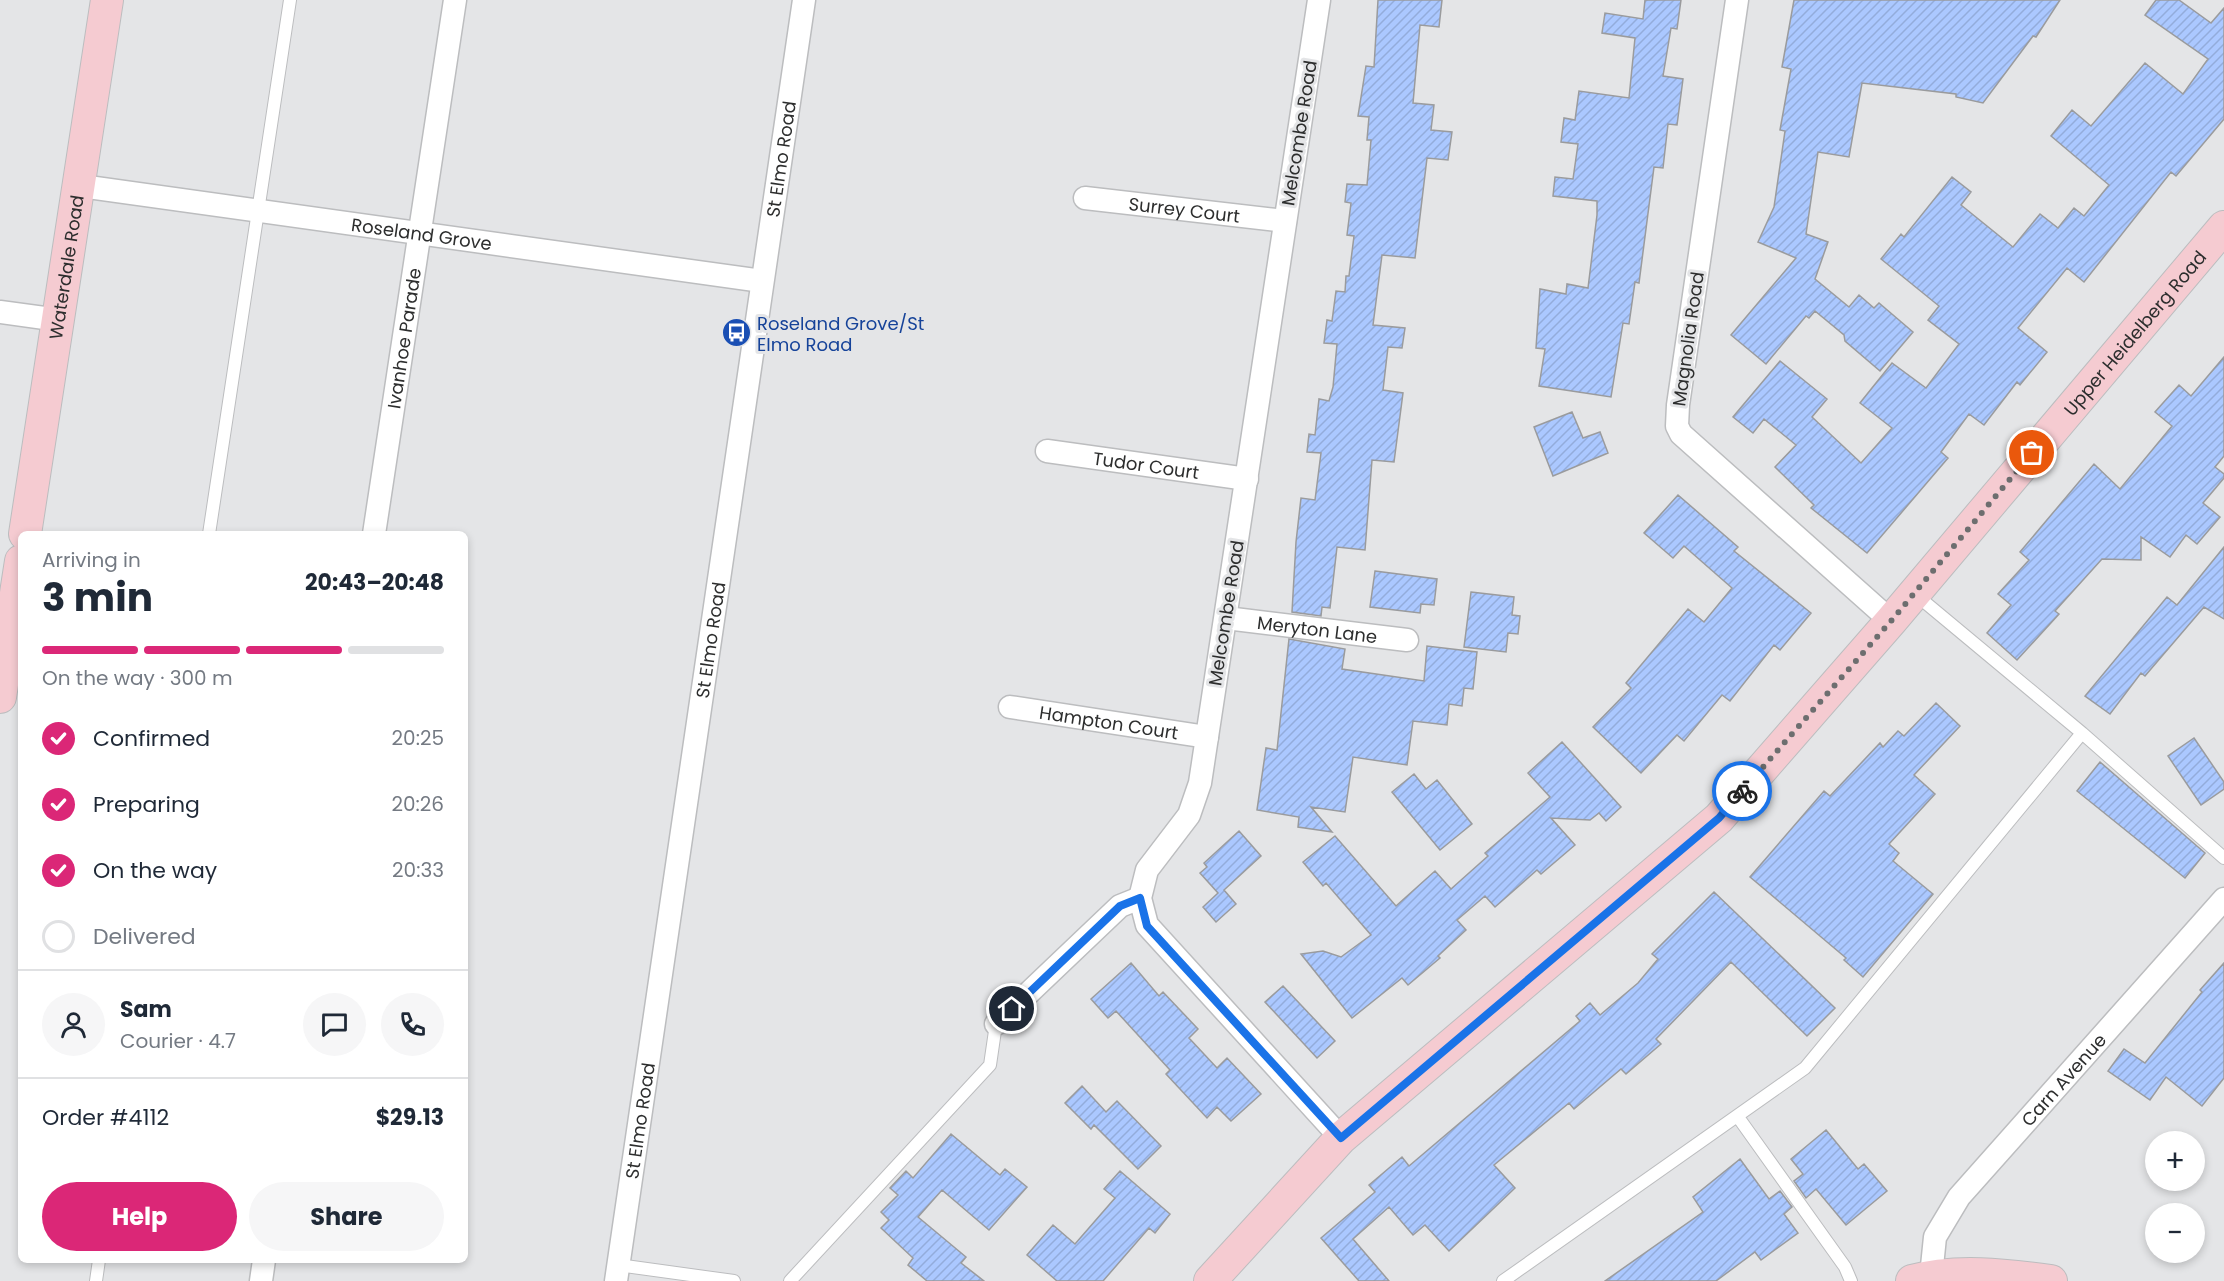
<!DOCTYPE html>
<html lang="en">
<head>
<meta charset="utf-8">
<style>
	:root { --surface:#fff; --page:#f6f6f7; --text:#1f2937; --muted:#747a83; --line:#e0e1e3; --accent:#db2777 }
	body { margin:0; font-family:Poppins,sans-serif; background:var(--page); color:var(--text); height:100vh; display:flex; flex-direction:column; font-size:22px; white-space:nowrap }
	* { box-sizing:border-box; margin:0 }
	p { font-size:20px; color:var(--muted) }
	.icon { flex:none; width:33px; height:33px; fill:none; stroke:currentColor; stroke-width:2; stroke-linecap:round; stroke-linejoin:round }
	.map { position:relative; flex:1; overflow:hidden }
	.details { position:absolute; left:18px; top:531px; width:450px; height:732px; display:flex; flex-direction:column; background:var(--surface); border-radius:9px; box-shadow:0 3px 9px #0003 }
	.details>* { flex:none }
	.tools { position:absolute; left:2145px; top:1131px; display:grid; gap:12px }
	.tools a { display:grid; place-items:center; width:60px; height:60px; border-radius:50%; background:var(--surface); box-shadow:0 3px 9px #0003; font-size:30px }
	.pin { position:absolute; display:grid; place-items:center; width:51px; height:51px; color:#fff; margin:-26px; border:3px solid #fff; border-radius:50%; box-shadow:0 2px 6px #0007 }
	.courier { position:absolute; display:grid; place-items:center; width:60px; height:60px; margin:-30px; border:4px solid #1a73e8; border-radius:50%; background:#fff; color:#222; box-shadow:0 2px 8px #0007 }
	.overview em { font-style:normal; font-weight:700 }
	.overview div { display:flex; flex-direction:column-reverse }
	.overview { display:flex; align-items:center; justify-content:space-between; height:102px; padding:0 24px }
	h1 { font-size:39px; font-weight:700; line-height:45px }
	.bar { display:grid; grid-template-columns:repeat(4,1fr); gap:9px 6px; align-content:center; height:72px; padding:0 24px }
	.bar i { height:8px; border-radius:4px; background:var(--line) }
	.bar .on { background:var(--accent) }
	.bar p { grid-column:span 4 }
	.line { display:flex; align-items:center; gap:15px; padding:0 24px; border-top:2px solid var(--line) }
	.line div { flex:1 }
	.round { display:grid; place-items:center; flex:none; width:63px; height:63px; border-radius:32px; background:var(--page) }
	ol { padding:0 24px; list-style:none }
	li { display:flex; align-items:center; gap:18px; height:66px }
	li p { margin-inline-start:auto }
	li .icon { padding:6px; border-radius:50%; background:var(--accent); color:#fff; stroke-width:4 }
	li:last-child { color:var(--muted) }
	li i { width:33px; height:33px; border:3px solid var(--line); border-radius:50% }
	.primary-button { display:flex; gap:12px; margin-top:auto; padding:12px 24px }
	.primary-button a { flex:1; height:69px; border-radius:36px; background:var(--accent); color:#fff; font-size:24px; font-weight:700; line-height:69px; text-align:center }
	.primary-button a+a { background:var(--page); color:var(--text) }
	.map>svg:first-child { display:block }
	.building { fill:url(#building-hatch); stroke:#9a9b9d; stroke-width:1.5 }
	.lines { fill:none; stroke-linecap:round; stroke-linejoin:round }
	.lane-casing { stroke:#bcbdbf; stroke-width:14 }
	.street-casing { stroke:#bcbdbf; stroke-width:25 }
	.secondary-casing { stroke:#bcbdbf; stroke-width:34 }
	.lane { stroke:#fff; stroke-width:12 }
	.street { stroke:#fff; stroke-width:22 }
	.secondary { stroke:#f5cbd1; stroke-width:32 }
	.done { stroke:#6d6e6f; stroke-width:6; stroke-dasharray:0 10.8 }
	.route { stroke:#1a73e8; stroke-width:8 }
	.labels { text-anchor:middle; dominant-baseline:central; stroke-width:6; stroke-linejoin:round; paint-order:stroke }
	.street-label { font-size:18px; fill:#2d2e2e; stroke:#e4e5e7 }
	.transit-label { font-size:18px; fill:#164399; stroke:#e4e5e7; text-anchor:start }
</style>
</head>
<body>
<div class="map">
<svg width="2224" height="1281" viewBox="0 0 2224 1281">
	<defs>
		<pattern id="building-hatch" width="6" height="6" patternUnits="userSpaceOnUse" patternTransform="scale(1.5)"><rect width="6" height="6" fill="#abc8ff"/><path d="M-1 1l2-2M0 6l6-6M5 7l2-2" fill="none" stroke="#93acdb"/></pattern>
	</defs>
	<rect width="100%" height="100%" fill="#e4e5e7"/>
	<path class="building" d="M 1378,0 L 1442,0 L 1439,27 L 1420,25 L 1413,103 L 1434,105 L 1431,130 L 1452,132 L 1448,160 L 1427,158 L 1415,258 L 1382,255 L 1373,325 L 1405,328 L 1402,348 L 1388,347 L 1383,390 L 1403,393 L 1394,462 L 1372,460 L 1365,550 L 1337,547 L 1330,608 L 1322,607 L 1321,616 L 1292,612 L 1296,542 L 1301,498 L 1315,500 L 1321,453 L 1307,452 L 1309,434 L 1315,435 L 1319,399 L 1329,401 L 1333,387 L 1337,344 L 1324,343 L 1327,320 L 1332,321 L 1336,291 L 1345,292 L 1346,276 L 1349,276 L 1354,236 L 1347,235 L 1351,203 L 1345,202 L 1347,184 L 1367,185 L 1371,140 L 1367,140 L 1369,117 L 1358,116 L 1366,66 L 1374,67 Z
		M 1645,0 L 1681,0 L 1677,29 L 1671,28 L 1663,76 L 1683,79 L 1677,125 L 1668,124 L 1663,168 L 1654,167 L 1639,283 L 1635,282 L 1629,324 L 1623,323 L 1611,397 L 1539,386 L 1545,349 L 1536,348 L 1540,289 L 1566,294 L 1567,284 L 1588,288 L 1597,215 L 1597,201 L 1553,196 L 1555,177 L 1573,179 L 1578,144 L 1561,142 L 1564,118 L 1575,120 L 1579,91 L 1629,98 L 1635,38 L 1602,33 L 1605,13 L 1643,19 Z
		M 1794,0 L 2060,0 L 2036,37 L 2033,36 L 1983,103 L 1956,97 L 1956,94 L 1862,83 L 1849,157 L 1818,152 L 1806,234 L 1828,242 L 1815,279 L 1849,307 L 1859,295 L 1874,308 L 1879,303 L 1913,332 L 1880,371 L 1845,341 L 1844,335 L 1815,311 L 1809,318 L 1806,316 L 1766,364 L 1731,335 L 1796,258 L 1758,242 L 1774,207 L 1785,131 L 1780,130 L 1791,69 L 1782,67 Z
		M 2156,0 L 2179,0 L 2211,23 L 2224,8 L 2224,119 L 2176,176 L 2171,172 L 2084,282 L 2067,268 L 2018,328 L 2047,352 L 2020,385 L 2017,382 L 1984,425 L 1969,414 L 1941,452 L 1948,458 L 1867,553 L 1811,508 L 1814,505 L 1775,467 L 1796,445 L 1764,419 L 1753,433 L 1733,417 L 1780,361 L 1827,399 L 1812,417 L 1861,463 L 1892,428 L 1860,403 L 1892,363 L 1926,388 L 1959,344 L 1928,320 L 1939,306 L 1881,259 L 1901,234 L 1904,237 L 1952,177 L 1971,192 L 1961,205 L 2013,247 L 2040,214 L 2058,228 L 2074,208 L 2084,216 L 2109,185 L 2051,136 L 2072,110 L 2091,126 L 2145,63 L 2183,94 L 2208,59 L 2145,15 Z
		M 2224,357 L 2224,456 L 2215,467 L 2224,474 L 2224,478 L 2203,503 L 2220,517 L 2197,544 L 2186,535 L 2170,557 L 2141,537 L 2141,560 L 2102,559 L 2055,611 L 2059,614 L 2017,660 L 1987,633 L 2011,605 L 1998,594 L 2029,560 L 2020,552 L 2094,464 L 2120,489 L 2172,426 L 2155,412 L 2179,385 L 2191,396 Z
		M 1572,412 L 1583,438 L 1600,432 L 1608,453 L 1553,476 L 1534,427 Z
		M 1678,495 L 1738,547 L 1734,551 L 1811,613 L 1780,650 L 1774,645 L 1730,701 L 1722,695 L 1684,741 L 1677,735 L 1641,773 L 1593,727 L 1631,688 L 1626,683 L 1688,609 L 1704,622 L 1732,588 L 1684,546 L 1673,558 L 1644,533 Z
		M 2224,547 L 2224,619 L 2204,607 L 2145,676 L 2141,673 L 2110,714 L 2085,696 L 2167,597 L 2177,605 Z
		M 1375,571 L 1437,579 L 1434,605 L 1421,604 L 1420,613 L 1370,607 Z
		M 1471,592 L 1514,597 L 1512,615 L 1520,616 L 1518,634 L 1508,633 L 1506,652 L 1464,647 Z
		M 1289,639 L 1345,649 L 1342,669 L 1424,681 L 1427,646 L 1477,652 L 1473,689 L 1464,688 L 1462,706 L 1449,704 L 1447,725 L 1413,721 L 1407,765 L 1353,757 L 1345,812 L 1311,807 L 1332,832 L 1298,827 L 1299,817 L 1257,810 L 1266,748 L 1277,750 Z
		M 1936,703 L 1960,726 L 1914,775 L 1935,794 L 1889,844 L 1899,853 L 1893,861 L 1933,894 L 1863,977 L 1844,960 L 1846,958 L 1750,877 L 1824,791 L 1830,796 L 1880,743 L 1883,747 L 1898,731 L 1904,736 Z
		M 2194,738 L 2224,782 L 2224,789 L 2201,805 L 2168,756 Z
		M 1562,742 L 1621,807 L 1606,821 L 1599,813 L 1590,820 L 1551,818 L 1575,845 L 1541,874 L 1537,870 L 1495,907 L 1485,896 L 1457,920 L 1466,930 L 1438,956 L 1440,958 L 1408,985 L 1402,978 L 1352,1018 L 1301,954 L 1323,951 L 1341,957 L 1371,935 L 1326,883 L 1323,886 L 1303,862 L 1335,836 L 1396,906 L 1435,871 L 1451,889 L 1488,856 L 1485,853 L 1550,797 L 1528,773 Z
		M 2100,762 L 2205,853 L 2185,878 L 2077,791 Z
		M 1414,774 L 1426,789 L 1437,780 L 1472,824 L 1440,850 L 1392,792 Z
		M 1239,831 L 1261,856 L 1224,890 L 1236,904 L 1216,922 L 1203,907 L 1218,893 L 1200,873 L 1207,867 L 1204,863 Z
		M 1714,892 L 1835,1008 L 1807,1036 L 1731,962 L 1656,1039 L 1661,1044 L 1626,1074 L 1621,1069 L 1574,1109 L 1569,1103 L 1494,1165 L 1515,1188 L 1449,1251 L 1425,1225 L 1413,1235 L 1389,1207 L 1353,1239 L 1389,1281 L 1359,1281 L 1321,1238 L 1375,1192 L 1369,1185 L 1402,1157 L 1409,1166 L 1580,1021 L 1576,1016 L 1590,1003 L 1600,1015 L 1638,983 L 1658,959 L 1652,954 Z
		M 1131,963 L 1159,996 L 1163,992 L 1198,1029 L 1189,1038 L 1217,1068 L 1227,1058 L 1261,1094 L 1231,1121 L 1217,1107 L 1207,1118 L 1166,1074 L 1170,1070 L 1116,1011 L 1108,1018 L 1091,999 Z
		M 2224,963 L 2224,1078 L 2202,1106 L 2166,1077 L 2150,1100 L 2108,1071 L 2124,1049 L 2145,1063 L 2202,992 L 2200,990 Z
		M 1283,986 L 1335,1041 L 1317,1058 L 1265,1002 Z
		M 1082,1086 L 1106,1112 L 1117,1101 L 1161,1146 L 1138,1169 L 1094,1125 L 1091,1129 L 1065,1103 Z
		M 1826,1130 L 1858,1169 L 1864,1164 L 1887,1191 L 1846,1225 L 1816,1189 L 1806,1198 L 1794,1181 L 1803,1174 L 1791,1159 Z
		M 951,1134 L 1000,1175 L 1005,1169 L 1027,1187 L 989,1230 L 942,1190 L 918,1217 L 966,1257 L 961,1263 L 984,1281 L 927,1281 L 908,1265 L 913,1258 L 881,1228 L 889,1220 L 881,1212 L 898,1195 L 890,1188 L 906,1171 L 913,1178 Z
		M 1740,1159 L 1769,1199 L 1780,1191 L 1792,1207 L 1784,1214 L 1798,1233 L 1761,1260 L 1755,1252 L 1716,1281 L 1605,1281 L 1703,1212 L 1693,1197 Z
		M 1120,1171 L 1170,1214 L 1155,1233 L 1149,1228 L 1103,1281 L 1057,1281 L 1027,1255 L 1053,1225 L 1075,1244 L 1115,1198 L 1104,1189 Z"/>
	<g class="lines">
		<defs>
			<path id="lane" d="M 209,534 L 290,0
				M 1915,594 L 2082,733 L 2224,858
				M 1738,1117 L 1845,1267 L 1851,1281
				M 618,1265 L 734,1281
				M 96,1281 L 99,1260
				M 790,1281 L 990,1065 L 996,1024
				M 1503,1281 L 1805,1068 L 2082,733"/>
			<g id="street">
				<path d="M 1319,0 L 1200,783 L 1189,815 L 1147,870 L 1140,898 L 1147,925 L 1341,1138"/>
				<path d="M 1737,0 L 1678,405 L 1677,426 L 1681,434 L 1891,621"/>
				<path id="s1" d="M 81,186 L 762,281"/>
				<path id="s2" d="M 1085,198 L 1285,221"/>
				<path d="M 0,312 L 59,320"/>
				<path id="s3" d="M 1047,451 L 1247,479"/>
				<path id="s4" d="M 374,534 L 455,0"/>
				<path id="s5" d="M 1226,618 L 1407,640"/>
				<path id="s6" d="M 1010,707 L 1207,737"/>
				<path d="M 996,1024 L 1120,906 L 1140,898"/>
				<path id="s7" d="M 1931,1276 L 1935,1237 L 1959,1197 L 2224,899"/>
				<path d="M 261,1281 L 264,1260"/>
				<path id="s8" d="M 616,1281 L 804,0"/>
			</g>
			<g id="secondary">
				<path id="s9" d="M 25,534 L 107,0"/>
				<path d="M 0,697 L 21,561"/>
				<path id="s10" d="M 1210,1281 L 1341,1138 L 1719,818 L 1891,621 L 2224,227"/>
				<path d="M 1912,1281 C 1956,1269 2005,1275 2051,1281"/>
			</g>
		</defs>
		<use href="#lane" class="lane-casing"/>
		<use href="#street" class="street-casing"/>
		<use href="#secondary" class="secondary-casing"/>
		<use href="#lane" class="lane"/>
		<use href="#street" class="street"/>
		<use href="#secondary" class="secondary"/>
	</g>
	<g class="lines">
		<path class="done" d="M 1742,791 L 1891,621 L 2032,453"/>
		<path class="route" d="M 1012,1009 L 1120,906 L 1140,898 L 1147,926 L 1341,1138 L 1719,818 L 1742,791"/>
	</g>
	<defs>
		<symbol id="bus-disc" viewBox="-11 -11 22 22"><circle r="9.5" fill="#1a4fb4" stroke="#e4e5e7"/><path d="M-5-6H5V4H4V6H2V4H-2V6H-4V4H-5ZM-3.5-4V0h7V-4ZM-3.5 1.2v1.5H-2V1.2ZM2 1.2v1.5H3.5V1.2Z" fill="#fff"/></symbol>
	</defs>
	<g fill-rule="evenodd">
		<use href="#bus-disc" x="720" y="316" width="33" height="33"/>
	</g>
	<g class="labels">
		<g class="street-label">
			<text transform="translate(1299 133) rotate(-81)">Melcombe Road</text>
			<text stroke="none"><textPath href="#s8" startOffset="1134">St Elmo Road</textPath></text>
			<text stroke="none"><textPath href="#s2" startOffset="100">Surrey Court</textPath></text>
			<text stroke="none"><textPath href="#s1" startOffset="344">Roseland Grove</textPath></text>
			<text stroke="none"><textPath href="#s9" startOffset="270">Waterdale Road</textPath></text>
			<text stroke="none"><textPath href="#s10" startOffset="1328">Upper Heidelberg Road</textPath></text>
			<text stroke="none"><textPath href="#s4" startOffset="198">Ivanhoe Parade</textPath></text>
			<text transform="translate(1688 339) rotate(-82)">Magnolia Road</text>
			<text stroke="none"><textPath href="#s3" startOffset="100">Tudor Court</textPath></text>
			<text transform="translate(1226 613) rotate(-81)">Melcombe Road</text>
			<text stroke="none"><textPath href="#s5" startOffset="92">Meryton Lane</textPath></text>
			<text stroke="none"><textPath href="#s8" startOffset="648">St Elmo Road</textPath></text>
			<text stroke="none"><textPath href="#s6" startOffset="100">Hampton Court</textPath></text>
			<text stroke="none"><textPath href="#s7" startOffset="243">Carn Avenue</textPath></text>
			<text stroke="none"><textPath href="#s8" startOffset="162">St Elmo Road</textPath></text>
		</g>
		<g class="transit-label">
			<text x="757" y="323">Roseland Grove/St<tspan x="757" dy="21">Elmo Road</tspan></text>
		</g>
	</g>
</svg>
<div class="tools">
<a>+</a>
<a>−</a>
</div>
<div class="pin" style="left:2032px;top:453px;background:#ea580c"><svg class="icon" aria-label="bag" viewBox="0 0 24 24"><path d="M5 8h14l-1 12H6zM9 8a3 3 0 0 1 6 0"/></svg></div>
<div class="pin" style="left:1012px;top:1009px;background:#1f2937"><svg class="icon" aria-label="home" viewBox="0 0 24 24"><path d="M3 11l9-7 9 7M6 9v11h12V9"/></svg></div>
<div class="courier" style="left:1742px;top:791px"><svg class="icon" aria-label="bike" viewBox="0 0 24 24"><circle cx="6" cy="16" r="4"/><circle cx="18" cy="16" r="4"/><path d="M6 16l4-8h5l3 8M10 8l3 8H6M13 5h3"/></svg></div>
<section class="details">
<div class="overview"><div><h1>3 min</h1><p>Arriving in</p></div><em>20:43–20:48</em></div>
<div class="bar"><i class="on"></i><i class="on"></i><i class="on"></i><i></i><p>On the way · 300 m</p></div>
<ol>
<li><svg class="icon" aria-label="check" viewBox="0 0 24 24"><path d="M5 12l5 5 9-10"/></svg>Confirmed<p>20:25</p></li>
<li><svg class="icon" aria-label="check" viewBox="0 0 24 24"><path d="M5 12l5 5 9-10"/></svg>Preparing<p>20:26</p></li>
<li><svg class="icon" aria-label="check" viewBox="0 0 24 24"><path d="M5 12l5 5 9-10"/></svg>On the way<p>20:33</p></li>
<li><i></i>Delivered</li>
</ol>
<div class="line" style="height:108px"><a class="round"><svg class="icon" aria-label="person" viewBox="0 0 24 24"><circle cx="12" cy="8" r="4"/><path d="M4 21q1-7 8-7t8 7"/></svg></a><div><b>Sam</b><p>Courier · 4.7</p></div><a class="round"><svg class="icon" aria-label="chat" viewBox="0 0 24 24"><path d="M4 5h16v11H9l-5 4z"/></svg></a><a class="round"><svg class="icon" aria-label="phone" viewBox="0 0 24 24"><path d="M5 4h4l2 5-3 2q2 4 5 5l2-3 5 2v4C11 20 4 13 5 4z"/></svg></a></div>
<div class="line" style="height:78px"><div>Order #4112</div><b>$29.13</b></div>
<div class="primary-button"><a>Help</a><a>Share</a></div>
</section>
</div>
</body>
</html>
